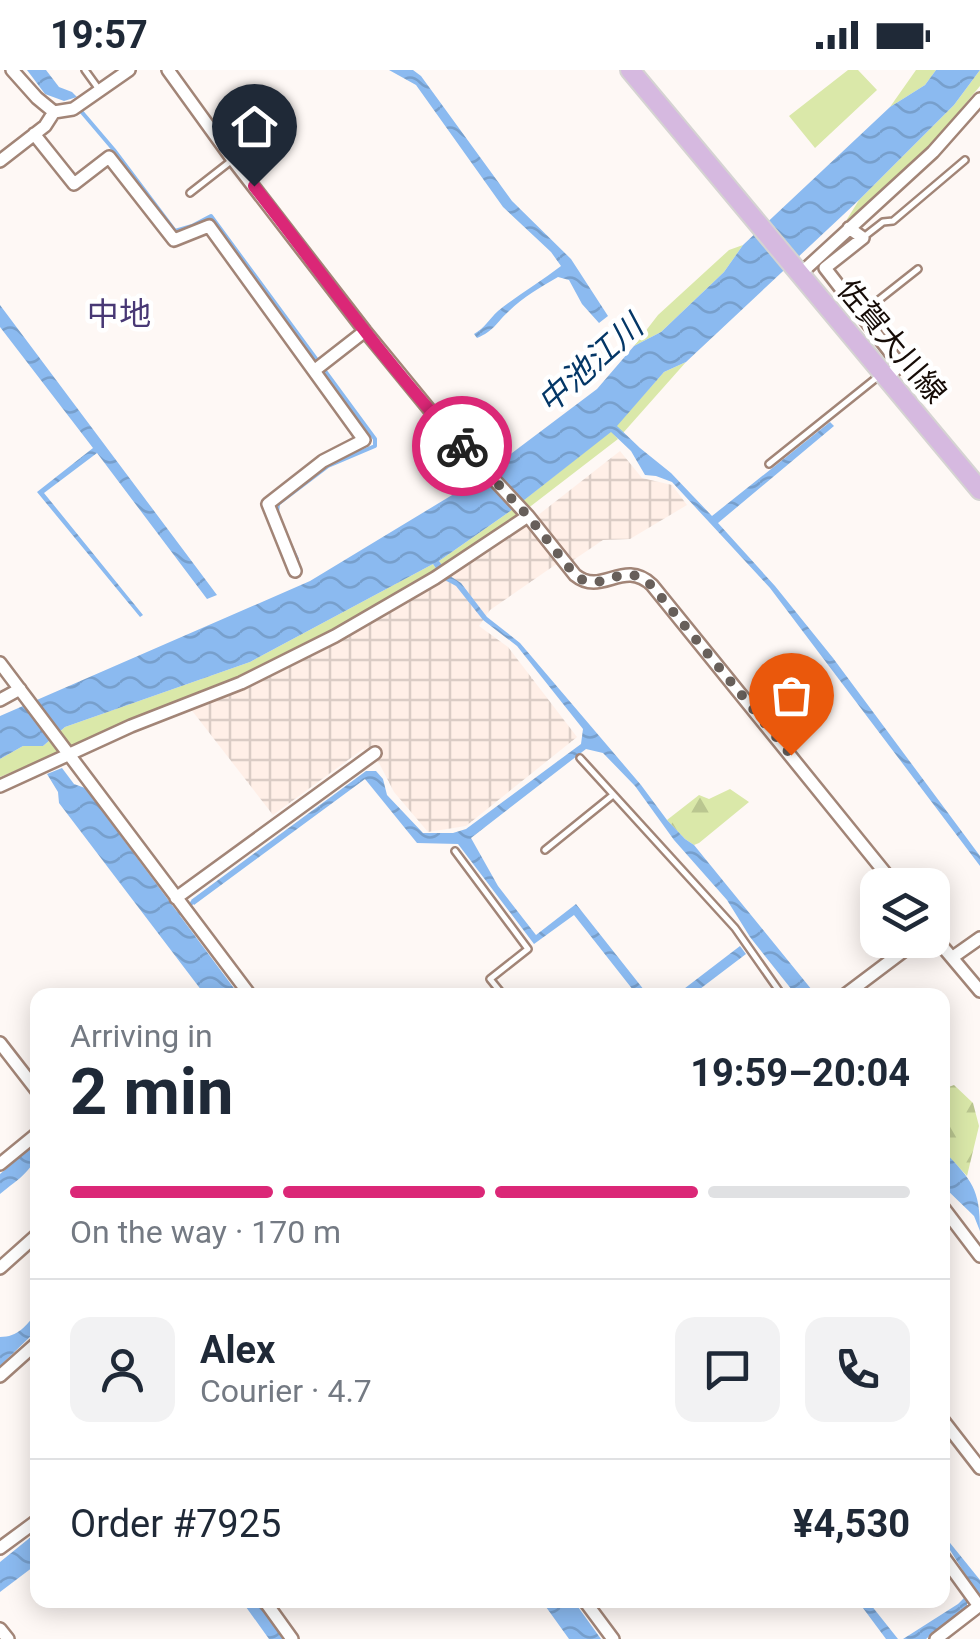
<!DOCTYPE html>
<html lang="en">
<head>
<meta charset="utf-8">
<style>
	:root { --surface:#fff; --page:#f2f2f3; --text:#1f2937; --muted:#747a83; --line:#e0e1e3; --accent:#db2777 }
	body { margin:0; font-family:Roboto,"Noto Sans JP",sans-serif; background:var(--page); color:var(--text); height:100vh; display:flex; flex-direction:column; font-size:38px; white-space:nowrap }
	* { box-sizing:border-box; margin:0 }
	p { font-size:32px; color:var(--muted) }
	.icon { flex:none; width:55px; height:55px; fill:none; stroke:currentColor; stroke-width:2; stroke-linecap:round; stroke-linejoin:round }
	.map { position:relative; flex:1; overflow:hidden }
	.sheet { position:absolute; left:30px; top:918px; width:920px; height:620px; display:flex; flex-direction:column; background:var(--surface); border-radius:20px; box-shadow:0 5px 25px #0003 }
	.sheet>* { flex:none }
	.controls { position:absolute; left:860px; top:798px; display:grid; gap:20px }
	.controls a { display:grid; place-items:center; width:90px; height:90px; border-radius:20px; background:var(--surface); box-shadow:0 5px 25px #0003; font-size:50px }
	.pin { position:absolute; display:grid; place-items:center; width:85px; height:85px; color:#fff; margin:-102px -42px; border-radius:50% 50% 50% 0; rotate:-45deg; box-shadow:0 0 10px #0007 }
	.pin .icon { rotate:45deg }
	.courier { position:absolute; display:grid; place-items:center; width:100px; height:100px; margin:-50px; border:8px solid #db2777; border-radius:50%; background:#fff; color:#222; box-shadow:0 2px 12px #0007 }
	.head em { font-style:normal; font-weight:700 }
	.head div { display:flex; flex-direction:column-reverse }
	.head { display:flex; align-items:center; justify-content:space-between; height:170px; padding:0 40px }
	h1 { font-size:65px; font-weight:700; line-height:75px }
	.bar { display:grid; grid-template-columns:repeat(4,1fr); gap:15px 10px; align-content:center; height:120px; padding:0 40px }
	.bar i { height:12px; border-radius:8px; background:var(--line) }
	.bar .selected { background:var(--accent) }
	.bar p { grid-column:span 4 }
	.line { display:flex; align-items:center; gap:25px; padding:0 40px; border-top:2px solid var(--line) }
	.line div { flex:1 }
	.round { display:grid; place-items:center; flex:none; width:105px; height:105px; border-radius:20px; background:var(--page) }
	.status { display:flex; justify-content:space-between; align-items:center; height:70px; padding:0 50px; background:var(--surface); direction:ltr }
	.status svg { height:28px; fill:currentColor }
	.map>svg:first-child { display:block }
	.industrial { fill:url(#industrial-grid) }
	.grass { fill:#dae8a9 }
	.forest { fill:url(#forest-firs) }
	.water { fill:url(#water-waves) }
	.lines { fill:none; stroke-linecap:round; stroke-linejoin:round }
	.stream { stroke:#8bbaf0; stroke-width:4 }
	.service-casing { stroke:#a28577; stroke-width:10 }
	.minor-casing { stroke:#a28577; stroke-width:16 }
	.primary-casing { stroke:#d5d3d2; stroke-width:22 }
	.service { stroke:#fff; stroke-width:5 }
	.minor { stroke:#fff; stroke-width:11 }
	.primary { stroke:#d6b9e0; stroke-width:18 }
	.done { stroke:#675f5a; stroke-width:10; stroke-dasharray:0 18 }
	.route { stroke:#db2777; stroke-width:12 }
	.labels { text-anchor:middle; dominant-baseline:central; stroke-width:9; stroke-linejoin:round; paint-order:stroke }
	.street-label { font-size:30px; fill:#160c07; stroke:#fff }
	.neighbourhood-label { font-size:32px; fill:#483875; stroke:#fff }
	.water-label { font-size:32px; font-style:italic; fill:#043767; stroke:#fff }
</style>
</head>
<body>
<div class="status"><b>19:57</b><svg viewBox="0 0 49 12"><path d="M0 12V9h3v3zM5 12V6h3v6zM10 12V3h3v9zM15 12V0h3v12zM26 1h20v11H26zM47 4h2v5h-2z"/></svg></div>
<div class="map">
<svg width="980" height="1569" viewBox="0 0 980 1569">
	<defs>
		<pattern id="industrial-grid" width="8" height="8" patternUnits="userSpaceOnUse" patternTransform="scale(2.5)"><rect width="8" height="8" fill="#ffefe7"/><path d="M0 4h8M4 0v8" fill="none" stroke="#daccc5"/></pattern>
		<pattern id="forest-firs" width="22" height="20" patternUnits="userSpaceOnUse" patternTransform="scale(2.5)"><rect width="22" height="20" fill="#dae8a9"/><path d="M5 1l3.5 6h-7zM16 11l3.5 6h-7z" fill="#bac690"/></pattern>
		<pattern id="water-waves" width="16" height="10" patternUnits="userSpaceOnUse" patternTransform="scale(2.5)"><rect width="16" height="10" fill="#8bbaf0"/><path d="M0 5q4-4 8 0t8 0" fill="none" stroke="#779fcc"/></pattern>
	</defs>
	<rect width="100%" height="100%" fill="#fef8f5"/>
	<path class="industrial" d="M 620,381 L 642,408 L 672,415 L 687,435 L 630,469 L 603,470 L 569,493 L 555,495 L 490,540 L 479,556 L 508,577 L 577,667 L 466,756 L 428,762 L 394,722 L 379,693 L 363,679 L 273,745 L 190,638 L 281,601 L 431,517 L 528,453 Z"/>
	<path class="grass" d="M 848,0 L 858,0 L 877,20 L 815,78 L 789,46 Z
		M 916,0 L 936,0 L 925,15 L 890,37 Z
		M 980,0 L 980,16 L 929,78 L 844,154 L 859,130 L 954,35 Z
		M 743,175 L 724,202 L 661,262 L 634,276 L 658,245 L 729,180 Z
		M 686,292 L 623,363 L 616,356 L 664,302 Z
		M 611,361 L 618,369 L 518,446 L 442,495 L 439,491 L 509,442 Z
		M 433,494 L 437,500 L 335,561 L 234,610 L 0,707 L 0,689 L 23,676 L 43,676 L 65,657 L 250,592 Z"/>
	<path class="forest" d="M 730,719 L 749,732 L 699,773 L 694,775 L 685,769 L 667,750 L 699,725 L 709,729 Z
		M 954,1015 L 973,1033 L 979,1056 L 967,1106 L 943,1080 L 943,1019 Z"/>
	<path class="water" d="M 27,0 L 46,0 L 59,17 L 72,22 L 77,27 L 64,31 L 45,24 Z
		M 389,0 L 413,0 L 421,6 L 512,131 L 571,189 L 608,246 L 599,253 L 582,234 L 569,210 L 558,207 C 541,217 523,227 509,241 C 496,253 494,261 477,268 L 474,264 C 485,258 489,249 498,241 C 518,225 540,212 561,196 L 551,182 L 503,137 L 416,15 Z
		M 936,0 L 980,0 L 954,35 L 859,130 L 686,292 L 664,302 L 617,356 L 640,378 L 671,403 L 712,446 L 830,352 L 834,356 L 718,453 L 775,516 L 833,588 L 980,786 L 980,796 L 770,518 L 672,412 L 656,406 L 645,405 L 631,381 L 611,362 L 509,442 L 439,491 L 450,506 L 461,513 L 487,547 L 520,573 L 641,715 L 667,750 L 685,769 L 694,775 L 816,925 L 796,925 L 750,867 L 727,830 L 674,770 L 635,716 L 603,683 L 586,679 L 471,768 L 498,816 L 536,865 L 576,834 L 648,925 L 637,925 L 574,845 L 534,874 L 458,774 L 417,773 L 365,709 L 194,835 L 191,830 L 366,701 L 376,701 L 383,709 L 387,725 L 423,763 L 453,763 L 466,759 L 581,674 L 583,659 L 517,576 L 483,550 L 456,516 L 443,509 L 433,494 L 250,592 L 65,657 L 43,676 L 23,676 L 0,689 L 0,646 L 310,511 L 472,413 L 597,319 L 634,276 L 661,262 L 724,202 L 743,175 L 890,37 L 925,15 Z
		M 0,235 L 217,525 L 207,529 L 97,383 L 44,423 L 143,545 L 140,547 L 37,422 L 93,378 L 0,257 Z
		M 62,698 L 74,714 L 85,718 L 239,925 L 205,925 L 59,733 L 58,722 L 47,704 Z
		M 740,876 L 746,884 L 692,925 L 676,925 Z
		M 37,1073 C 38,1099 19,1108 0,1124 L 0,1104 Z
		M 943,1080 C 972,1111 980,1118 980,1161 L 974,1146 L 943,1116 Z
		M 37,1242 L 37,1260 L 0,1296 L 0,1267 C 18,1267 26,1256 37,1242 Z
		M 37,1462 L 37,1494 L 0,1522 L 0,1492 Z
		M 942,1463 L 980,1510 L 980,1524 L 975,1523 L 972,1515 L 943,1469 Z
		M 964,1528 L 967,1532 L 967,1536 L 926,1569 L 903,1569 L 958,1534 Z
		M 241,1530 L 255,1530 L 283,1569 L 269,1569 Z
		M 541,1530 L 573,1530 L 601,1569 L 569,1569 Z
		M 857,1530 L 867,1530 L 898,1569 L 886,1569 Z"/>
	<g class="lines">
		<path class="stream" d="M 80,40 L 114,80 L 175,161 L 192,156 L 211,146 L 375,369 L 375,376 L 328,396 L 278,434 L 277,443
			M 290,474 L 297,489
			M 178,844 L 193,832"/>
		<defs>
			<path id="service" d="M 85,0 L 98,18
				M 190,123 L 231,91
				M 865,166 L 883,152 L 893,151 L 965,90
				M 861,244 L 918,199
				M 769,394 L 880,305
				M 580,688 L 735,858 L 782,925
				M 545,780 L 613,725
				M 455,781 L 528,879 L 490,909 L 503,925"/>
			<path id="minor" d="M 12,0 L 37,28 L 54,42 L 73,39 L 129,0
				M 168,0 L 233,90 L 365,261 L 433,344 L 528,446 L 575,505 C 602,527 623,488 652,515 L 895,815
				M 34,64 L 74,114 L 109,87 L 174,170 L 209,156 L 364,370 L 323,391 L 268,434 L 295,501
				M 0,91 L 45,56 L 54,42
				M 849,158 L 863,168 L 825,198 L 900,295 L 887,308
				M 800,204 L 933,82 L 980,29
				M 315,300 L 365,261
				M 0,593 L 250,925
				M 0,630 L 20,619
				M 0,716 L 131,656 L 241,613 L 335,566 L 435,508 L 528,446
				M 176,828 L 375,683
				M 932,864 L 980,921
				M 953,887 L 980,868
				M 845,925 L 918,870
				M 0,973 L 38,1022
				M 0,1094 L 38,1063
				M 942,1136 L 980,1186
				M 0,1198 L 38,1164
				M 0,1306 L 38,1272
				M 942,1349 L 980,1398
				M 0,1478 L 38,1450
				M 942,1485 L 979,1536
				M 264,1530 L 292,1569
				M 584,1530 L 613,1569
				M 0,1559 L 8,1569
				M 936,1569 L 980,1535"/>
			<path id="primary" d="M 630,0 L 980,420"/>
		</defs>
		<use href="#service" class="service-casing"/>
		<use href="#minor" class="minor-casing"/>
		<use href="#primary" class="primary-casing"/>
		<use href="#service" class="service"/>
		<use href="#minor" class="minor"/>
		<use href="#primary" class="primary"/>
	</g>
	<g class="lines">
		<path class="done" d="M 462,376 L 528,446 L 575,505 C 603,528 620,486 652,516 L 791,685"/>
		<path class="route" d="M 254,116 C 322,203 386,295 462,376"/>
	</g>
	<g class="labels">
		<g class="street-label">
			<text transform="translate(892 271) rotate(50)">佐賀大川線</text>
		</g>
		<g class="neighbourhood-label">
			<text x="119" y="244">中地</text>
		</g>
		<g class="water-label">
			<text transform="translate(590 294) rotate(-42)">中池江川</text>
		</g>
	</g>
</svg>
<div class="controls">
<a><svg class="icon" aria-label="layers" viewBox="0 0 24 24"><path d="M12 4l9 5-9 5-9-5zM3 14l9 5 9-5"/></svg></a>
</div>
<div class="pin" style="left:791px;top:685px;background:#ea580c"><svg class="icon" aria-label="bag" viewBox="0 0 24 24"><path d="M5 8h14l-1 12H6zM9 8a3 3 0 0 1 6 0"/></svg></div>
<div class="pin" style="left:254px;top:116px;background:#1f2937"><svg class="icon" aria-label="home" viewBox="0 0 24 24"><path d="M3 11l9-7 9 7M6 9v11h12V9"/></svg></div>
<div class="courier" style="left:462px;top:376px"><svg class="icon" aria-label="bike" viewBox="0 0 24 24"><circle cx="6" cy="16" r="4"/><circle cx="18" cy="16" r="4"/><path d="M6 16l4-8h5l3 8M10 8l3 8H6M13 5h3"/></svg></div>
<section class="sheet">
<div class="head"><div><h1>2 min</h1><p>Arriving in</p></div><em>19:59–20:04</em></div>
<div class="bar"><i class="selected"></i><i class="selected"></i><i class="selected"></i><i></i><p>On the way · 170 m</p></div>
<div class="line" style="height:180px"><a class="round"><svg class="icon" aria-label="person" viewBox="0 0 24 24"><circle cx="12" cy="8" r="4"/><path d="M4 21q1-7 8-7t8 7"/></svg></a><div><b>Alex</b><p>Courier · 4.7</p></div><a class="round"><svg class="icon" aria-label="chat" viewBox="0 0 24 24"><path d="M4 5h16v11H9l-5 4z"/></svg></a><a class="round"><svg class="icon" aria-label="phone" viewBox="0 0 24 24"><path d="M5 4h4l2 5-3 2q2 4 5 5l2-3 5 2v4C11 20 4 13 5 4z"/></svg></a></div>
<div class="line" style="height:130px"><div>Order #7925</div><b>¥4,530</b></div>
</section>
</div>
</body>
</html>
